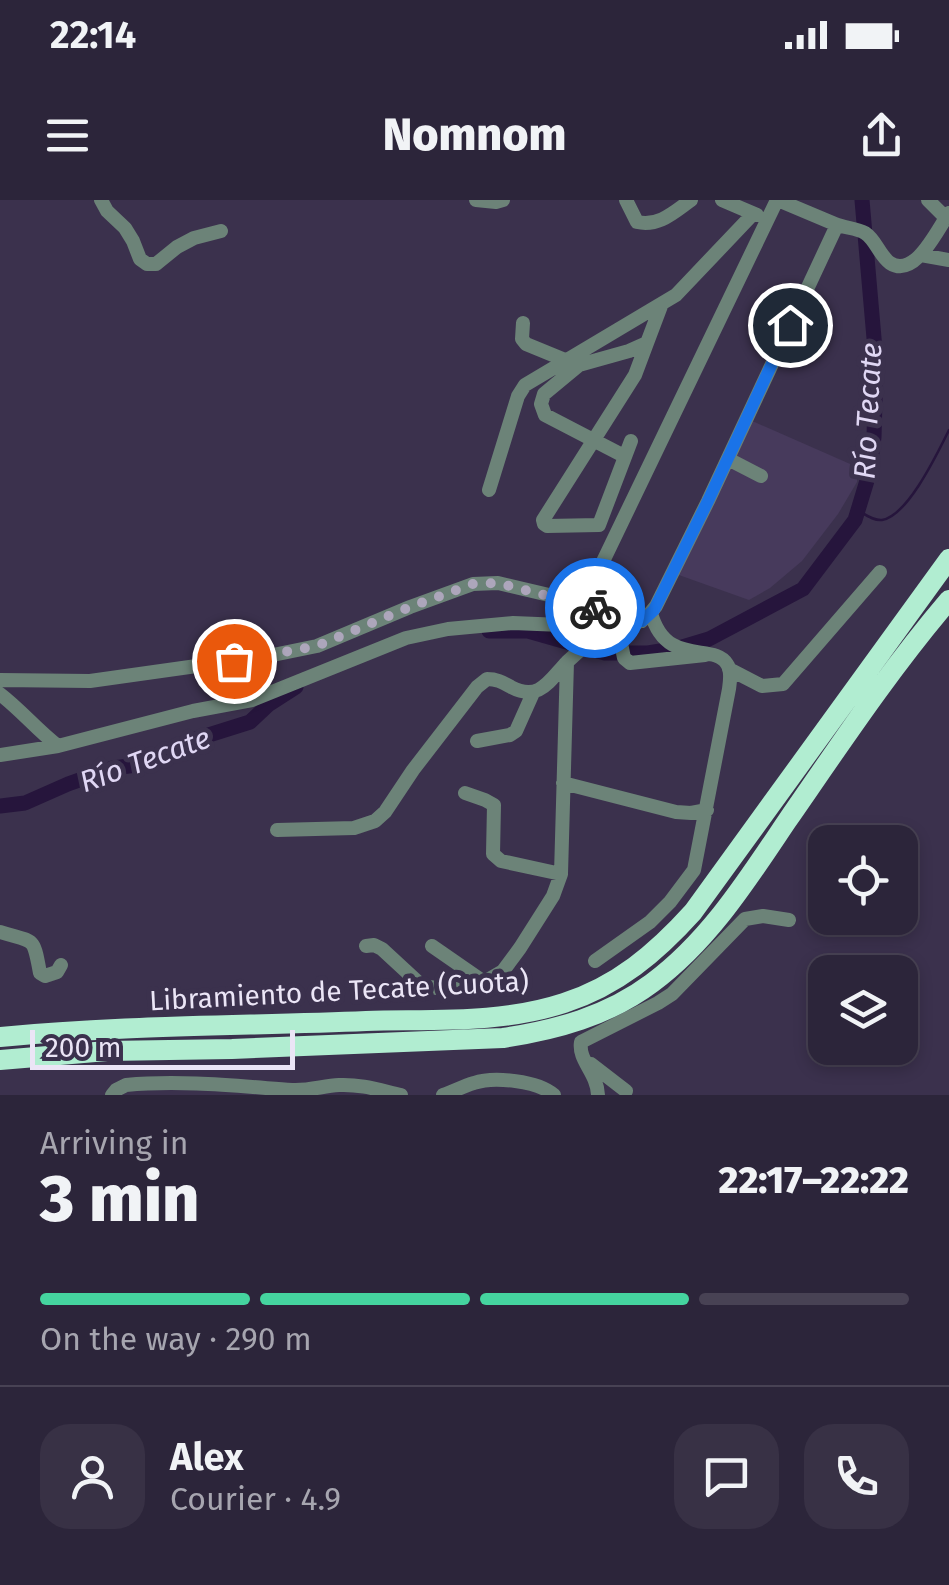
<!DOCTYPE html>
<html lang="en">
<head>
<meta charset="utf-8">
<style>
	:root { --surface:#2c253a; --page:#383145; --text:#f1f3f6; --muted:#a6a5af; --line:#484254; --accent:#45d49f }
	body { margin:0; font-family:"Fira Sans",sans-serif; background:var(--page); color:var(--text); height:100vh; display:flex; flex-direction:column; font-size:38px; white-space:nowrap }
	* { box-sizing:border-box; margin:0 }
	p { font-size:32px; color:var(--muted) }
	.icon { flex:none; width:55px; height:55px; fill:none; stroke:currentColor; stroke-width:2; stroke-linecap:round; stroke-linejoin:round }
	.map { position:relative; height:895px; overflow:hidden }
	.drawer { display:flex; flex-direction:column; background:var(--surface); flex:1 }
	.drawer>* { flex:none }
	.tools { position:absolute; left:808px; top:625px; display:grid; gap:20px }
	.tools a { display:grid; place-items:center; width:110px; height:110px; border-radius:20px; background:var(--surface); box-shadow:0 5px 15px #0003,0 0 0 2px var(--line); font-size:50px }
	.scale { position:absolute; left:30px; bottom:25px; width:265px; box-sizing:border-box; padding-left:10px; border:5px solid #ebe5f6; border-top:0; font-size:28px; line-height:35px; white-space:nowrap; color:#ebe5f6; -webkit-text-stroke:8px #3b314d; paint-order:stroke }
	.pin { position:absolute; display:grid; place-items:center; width:85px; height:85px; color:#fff; margin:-42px; border:5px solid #fff; border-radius:50%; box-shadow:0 2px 10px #0007 }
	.courier { position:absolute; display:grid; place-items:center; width:100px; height:100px; margin:-50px; border:8px solid #1a73e8; border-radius:50%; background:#fff; color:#222; box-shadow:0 2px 12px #0007 }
	.overview em { font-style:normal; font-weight:800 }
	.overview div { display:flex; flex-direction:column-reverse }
	.overview { display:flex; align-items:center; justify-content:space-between; height:170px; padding:0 40px }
	h1 { font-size:65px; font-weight:800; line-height:75px }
	.bar { display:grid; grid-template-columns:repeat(4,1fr); gap:15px 10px; align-content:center; height:120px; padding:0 40px }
	.bar i { height:12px; border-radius:8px; background:var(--line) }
	.bar .current { background:var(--accent) }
	.bar p { grid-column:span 4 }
	.line { display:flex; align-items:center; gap:25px; padding:0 40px; border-top:2px solid var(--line) }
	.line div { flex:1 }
	.round { display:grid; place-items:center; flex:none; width:105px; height:105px; border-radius:30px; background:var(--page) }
	.status { display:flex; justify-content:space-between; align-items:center; height:70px; padding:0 50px; background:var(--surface); direction:ltr }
	.status svg { height:28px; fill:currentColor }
	header { display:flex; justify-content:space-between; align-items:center; height:130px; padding:0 40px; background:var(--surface); font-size:45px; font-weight:800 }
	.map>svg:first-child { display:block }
	.built { fill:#473a5c }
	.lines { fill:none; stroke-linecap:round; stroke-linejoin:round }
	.stream { stroke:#26153c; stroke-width:2.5 }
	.river { stroke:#26153c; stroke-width:15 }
	.minor { stroke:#6c8378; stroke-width:14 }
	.highway { stroke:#b1edd1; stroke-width:20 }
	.done { stroke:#ada6bb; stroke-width:10; stroke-dasharray:0 18 }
	.route { stroke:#1a73e8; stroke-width:12 }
	.labels { text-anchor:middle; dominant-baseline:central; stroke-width:10; stroke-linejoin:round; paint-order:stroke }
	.street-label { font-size:28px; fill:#ebe5f6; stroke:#3b314d }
	.water-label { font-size:30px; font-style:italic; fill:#e0d7f4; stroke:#3b314d }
</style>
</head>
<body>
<div class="status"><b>22:14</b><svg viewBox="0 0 49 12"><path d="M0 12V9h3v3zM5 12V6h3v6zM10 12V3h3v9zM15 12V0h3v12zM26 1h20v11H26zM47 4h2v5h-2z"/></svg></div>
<header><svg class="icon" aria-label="menu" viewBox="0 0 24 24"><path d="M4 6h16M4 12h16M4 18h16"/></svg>Nomnom<svg class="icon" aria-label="share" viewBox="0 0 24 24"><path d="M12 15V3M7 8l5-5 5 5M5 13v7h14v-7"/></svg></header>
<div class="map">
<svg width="949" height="895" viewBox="0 0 949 895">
	<rect width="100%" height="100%" fill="#3b314d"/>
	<path class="built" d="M 750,220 L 857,267 L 857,282 L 838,314 L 802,361 L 770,388 L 749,400 L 676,374 Z"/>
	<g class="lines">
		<path class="stream" d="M 859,311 C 866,315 874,321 882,320 C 908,316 938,252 949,230"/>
		<path class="river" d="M 489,431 L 528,431 L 605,453 L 648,453 L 679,448 L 709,439 L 803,389 L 855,320 L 869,274 L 874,237 L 876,161 L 862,0
			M 0,606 L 25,603 L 68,584 L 113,568 L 137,565 L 196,539 L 250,522 L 268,505 L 296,487"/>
		<path class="minor" d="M 101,0 L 107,11 L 125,28 L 133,41 L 140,59 L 147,64 L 156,64 L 177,47 L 194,38 L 221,31
			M 476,0 L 496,2 L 503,0
			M 626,0 L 637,22 C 659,27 674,12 691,0
			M 722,0 L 757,15
			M 778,0 C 797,8 816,16 835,24 C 844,28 857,28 865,33 C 876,40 879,55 890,63 C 915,79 937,30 949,13
			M 928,0 L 946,18
			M 921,55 L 949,60
			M 523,123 L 522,139 L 526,144 L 565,160
			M 631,241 L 599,325 L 547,326 L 544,324 L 543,320 L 635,175 L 647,143
			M 624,256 L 545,215 L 541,204 L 544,194 L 579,165 L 629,151 L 647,143 L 661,106
			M 728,259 L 761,276
			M 489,290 L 518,196 L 525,185 L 676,95 L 753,14
			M 583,403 L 777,0
			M 729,469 L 762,486 L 783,484 L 880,372
			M 0,480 L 90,481 L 268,456 L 317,446 L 410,407 L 473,384 L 498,383 L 583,403 L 642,421
			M 0,494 C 21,510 37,530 58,546
			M 477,541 L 510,535 L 516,531 L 533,493
			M 0,555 L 58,546 L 193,511 L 252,500 L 406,438 L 448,429 L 513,423 L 562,425 L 619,433 L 647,417 L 656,406 L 708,301 L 837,25
			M 563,583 L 676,612 L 691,613 L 707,610
			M 465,593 L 485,600 L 494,605 L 493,654 L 501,661 L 561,674
			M 277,630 L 354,628 L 375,621 L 385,612 L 413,570 L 477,487 L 487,479 C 497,479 502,482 511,487 C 539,502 549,481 567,462
			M 0,732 C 35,743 33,735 40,773 L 45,776 L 57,772 L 61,765
			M 366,746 L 374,745 L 382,749 L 421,785 L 436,788 L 457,788 L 484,782 L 503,771 L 520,748 L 553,696 L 561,674 L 567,462 L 589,442 L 619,433 L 624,458 L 630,463 L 705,455
			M 432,746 L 484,782
			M 595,761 L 650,722 L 670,702 L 694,670 L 729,489 C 730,481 732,471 727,464 C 714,442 666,468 651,413
			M 591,864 L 626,891
			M 112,895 L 116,890 L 126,885 C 181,880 237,886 292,890 C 308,891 323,886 339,885 C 361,884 379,890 401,895
			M 443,895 C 453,892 463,886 474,883 C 494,876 538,881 554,895
			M 598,895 C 597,872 578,861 581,842 L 658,803 L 672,794 L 745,719 L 763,716 L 789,720"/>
		<path class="highway" d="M 0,837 C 122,825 244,826 366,821 C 432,819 500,824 564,803 C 617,786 656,753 693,712 L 949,359
			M 0,860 L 107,851 L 232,849 L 503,838 C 556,830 608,816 652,783 C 709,741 748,679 787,621 C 839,546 890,469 949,400"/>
	</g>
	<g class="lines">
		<path class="done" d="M 234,461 L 317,446 L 410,407 L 473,384 L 498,383 L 595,408"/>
		<path class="route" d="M 595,408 L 642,421 L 654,410 L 708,301 L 790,125"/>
	</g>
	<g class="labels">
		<g class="street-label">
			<text transform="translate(339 791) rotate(-3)">Libramiento de Tecate (Cuota)</text>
		</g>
		<g class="water-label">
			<text transform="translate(868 211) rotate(-87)">Río Tecate</text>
			<text transform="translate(145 560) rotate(-20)">Río Tecate</text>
		</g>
	</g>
</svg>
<div class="tools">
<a><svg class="icon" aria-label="locate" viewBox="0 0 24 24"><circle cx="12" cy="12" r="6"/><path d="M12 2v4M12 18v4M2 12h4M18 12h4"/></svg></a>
<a><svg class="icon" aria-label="layers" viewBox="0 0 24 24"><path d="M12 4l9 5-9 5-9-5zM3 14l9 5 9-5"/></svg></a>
</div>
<div class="scale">200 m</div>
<div class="pin" style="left:234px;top:461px;background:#ea580c"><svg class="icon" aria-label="bag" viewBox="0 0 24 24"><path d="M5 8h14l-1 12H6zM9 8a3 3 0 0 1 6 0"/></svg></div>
<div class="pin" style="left:790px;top:125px;background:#1f2937"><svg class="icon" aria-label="home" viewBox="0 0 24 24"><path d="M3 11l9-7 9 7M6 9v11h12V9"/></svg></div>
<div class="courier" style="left:595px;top:408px"><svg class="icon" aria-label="bike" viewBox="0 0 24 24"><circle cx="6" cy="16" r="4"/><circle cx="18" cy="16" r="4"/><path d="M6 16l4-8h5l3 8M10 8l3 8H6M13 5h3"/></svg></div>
</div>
<section class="drawer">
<div class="overview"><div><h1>3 min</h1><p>Arriving in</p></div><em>22:17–22:22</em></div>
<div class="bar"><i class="current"></i><i class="current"></i><i class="current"></i><i></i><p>On the way · 290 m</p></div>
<div class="line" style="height:180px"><a class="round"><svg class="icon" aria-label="person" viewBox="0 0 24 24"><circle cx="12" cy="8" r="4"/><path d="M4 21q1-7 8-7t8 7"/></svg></a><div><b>Alex</b><p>Courier · 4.9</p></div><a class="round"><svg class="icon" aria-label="chat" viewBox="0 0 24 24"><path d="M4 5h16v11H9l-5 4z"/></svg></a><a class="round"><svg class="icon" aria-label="phone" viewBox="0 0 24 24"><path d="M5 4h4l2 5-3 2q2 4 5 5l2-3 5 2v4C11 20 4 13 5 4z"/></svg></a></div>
</section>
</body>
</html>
